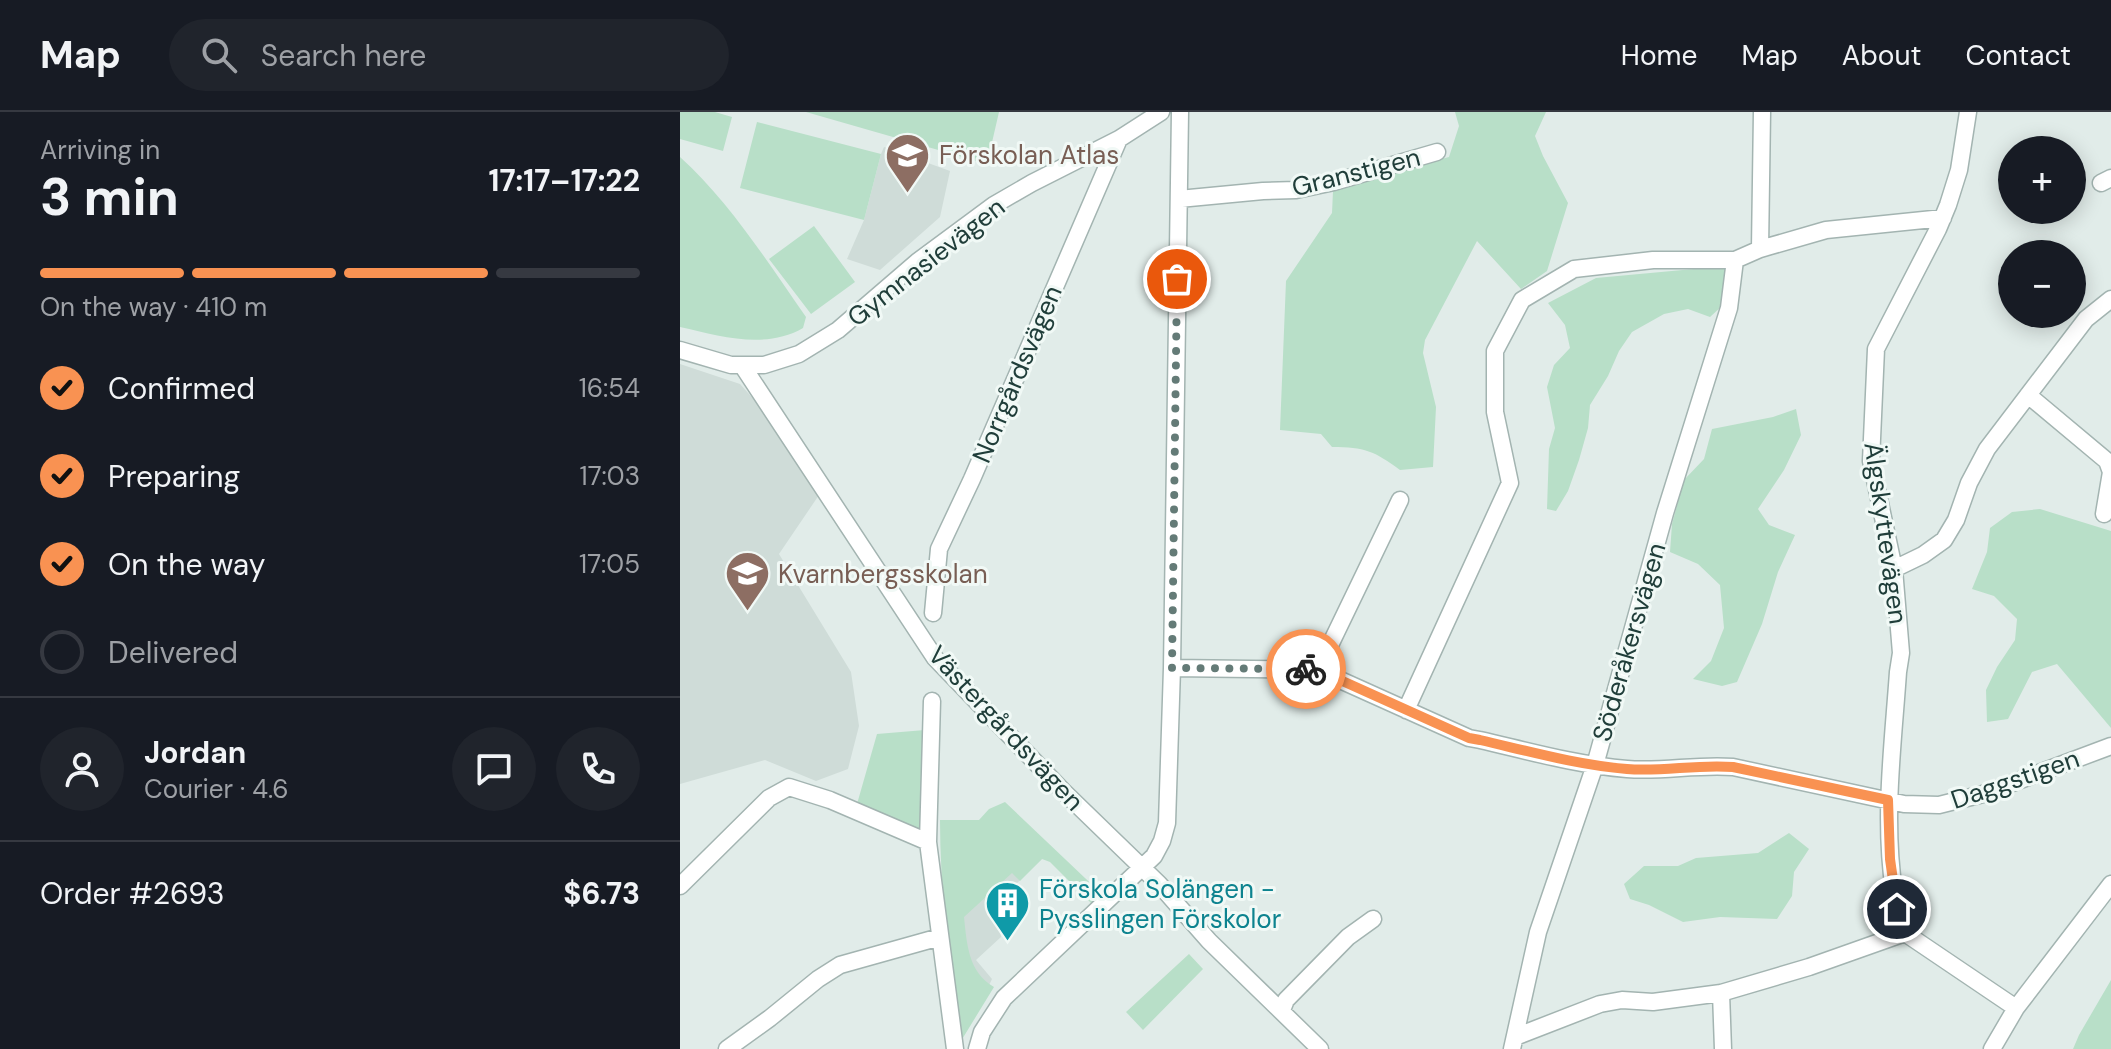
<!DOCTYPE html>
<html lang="en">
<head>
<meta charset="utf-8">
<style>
	:root { --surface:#171b24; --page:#20242c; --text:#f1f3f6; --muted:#9ea1a6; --line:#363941; --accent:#f99252 }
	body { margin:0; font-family:"DM Sans",sans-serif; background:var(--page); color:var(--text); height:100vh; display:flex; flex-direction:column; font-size:30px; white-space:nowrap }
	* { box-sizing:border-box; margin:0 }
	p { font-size:26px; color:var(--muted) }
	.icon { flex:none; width:44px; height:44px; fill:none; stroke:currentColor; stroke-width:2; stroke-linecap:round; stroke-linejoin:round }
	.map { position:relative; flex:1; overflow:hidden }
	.panel { display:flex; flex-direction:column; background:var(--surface); width:680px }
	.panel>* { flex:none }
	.buttons { position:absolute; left:1318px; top:24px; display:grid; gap:16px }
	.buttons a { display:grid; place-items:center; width:88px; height:88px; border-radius:50%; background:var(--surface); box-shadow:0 4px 20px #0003; font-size:40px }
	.pin { position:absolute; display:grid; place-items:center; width:68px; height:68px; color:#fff; margin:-34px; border:4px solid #fff; border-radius:50%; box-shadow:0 2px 8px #0007 }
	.courier { position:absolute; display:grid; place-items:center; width:80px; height:80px; margin:-40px; border:6px solid #f99252; border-radius:50%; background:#fff; color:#222; box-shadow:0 2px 10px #0007 }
	.overview em { font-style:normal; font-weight:700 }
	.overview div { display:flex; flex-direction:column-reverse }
	.overview { display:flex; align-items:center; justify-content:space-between; height:136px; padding:0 40px }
	h1 { font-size:52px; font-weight:700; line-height:60px }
	.bar { display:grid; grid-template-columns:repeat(4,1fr); gap:12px 8px; align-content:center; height:96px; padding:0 40px }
	.bar i { height:10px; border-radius:6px; background:var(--line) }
	.bar .on { background:var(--accent) }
	.bar p { grid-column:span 4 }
	.line { display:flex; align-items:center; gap:20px; padding:0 40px; border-top:2px solid var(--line) }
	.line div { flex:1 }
	.round { display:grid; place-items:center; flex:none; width:84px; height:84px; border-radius:42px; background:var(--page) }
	ol { padding:0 40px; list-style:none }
	li { display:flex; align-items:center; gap:24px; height:88px }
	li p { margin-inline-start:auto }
	li .icon { padding:8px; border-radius:50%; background:var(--accent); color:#111; stroke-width:4 }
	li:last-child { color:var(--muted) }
	li i { width:44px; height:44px; border:4px solid var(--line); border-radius:50% }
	header { display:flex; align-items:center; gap:48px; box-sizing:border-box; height:112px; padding:0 40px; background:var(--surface); border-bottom:2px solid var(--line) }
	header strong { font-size:38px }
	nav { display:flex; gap:44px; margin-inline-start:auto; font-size:28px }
	.search { width:560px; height:72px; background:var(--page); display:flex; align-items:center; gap:20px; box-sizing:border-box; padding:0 28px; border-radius:44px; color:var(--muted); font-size:30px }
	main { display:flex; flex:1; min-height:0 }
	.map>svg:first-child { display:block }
	.built { fill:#cfdcd8 }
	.green { fill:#b8dfc8 }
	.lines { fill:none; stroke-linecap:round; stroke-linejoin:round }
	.minor-casing { stroke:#a3b4b1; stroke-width:19 }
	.minor { stroke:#fff; stroke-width:16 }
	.done { stroke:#647b77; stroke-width:8; stroke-dasharray:0 14.4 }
	.route { stroke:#f99252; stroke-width:10 }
	.labels { text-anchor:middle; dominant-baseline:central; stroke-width:6; stroke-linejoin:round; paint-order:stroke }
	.education-label { font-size:26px; fill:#785e54; stroke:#f1f9f6; text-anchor:start }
	.street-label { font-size:26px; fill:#203e3a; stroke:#f1f9f6 }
	.culture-label { font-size:26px; fill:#0d838f; stroke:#f1f9f6; text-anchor:start }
</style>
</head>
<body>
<header>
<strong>Map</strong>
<div class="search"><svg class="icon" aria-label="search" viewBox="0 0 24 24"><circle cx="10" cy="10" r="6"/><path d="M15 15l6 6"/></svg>Search here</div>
<nav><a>Home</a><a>Map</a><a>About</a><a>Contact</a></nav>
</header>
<main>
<section class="panel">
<div class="overview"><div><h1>3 min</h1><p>Arriving in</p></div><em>17:17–17:22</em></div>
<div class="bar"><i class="on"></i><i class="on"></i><i class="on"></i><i></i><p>On the way · 410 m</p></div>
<ol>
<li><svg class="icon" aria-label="check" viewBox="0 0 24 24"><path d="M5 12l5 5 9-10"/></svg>Confirmed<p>16:54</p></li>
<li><svg class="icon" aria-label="check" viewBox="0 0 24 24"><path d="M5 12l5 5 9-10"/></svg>Preparing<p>17:03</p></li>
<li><svg class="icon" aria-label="check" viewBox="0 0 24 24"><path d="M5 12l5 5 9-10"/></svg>On the way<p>17:05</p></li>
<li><i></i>Delivered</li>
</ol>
<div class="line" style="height:144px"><a class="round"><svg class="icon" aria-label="person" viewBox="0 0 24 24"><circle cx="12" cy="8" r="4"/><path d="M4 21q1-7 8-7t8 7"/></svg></a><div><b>Jordan</b><p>Courier · 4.6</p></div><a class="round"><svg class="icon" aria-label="chat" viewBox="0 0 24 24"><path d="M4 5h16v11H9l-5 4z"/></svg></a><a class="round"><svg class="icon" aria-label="phone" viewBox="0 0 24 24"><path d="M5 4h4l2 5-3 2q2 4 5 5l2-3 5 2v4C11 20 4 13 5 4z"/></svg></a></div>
<div class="line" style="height:104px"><div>Order #2693</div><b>$6.73</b></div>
</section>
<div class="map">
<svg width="1431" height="937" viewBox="0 0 1431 937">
	<rect width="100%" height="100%" fill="#e1ece9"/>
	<path class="built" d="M 204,35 L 270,59 L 260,105 L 200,158 L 167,147 L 184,108 L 201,42 Z
		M 0,252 L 60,272 L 78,292 L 139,383 L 99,442 L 171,560 L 179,614 L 168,657 L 136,669 L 85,648 L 0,672 Z
		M 362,747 L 333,775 L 345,788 L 319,811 L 321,825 L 296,848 L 312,867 L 292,909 L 262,754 Z"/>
	<path class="green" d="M 0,0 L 35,0 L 52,5 L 43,39 L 0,27 Z
		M 126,0 L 319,0 L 307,52 Z
		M 775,0 L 866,0 L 855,24 L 863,44 L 888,91 L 867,159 L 841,177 L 797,129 L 745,228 L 743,241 L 756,295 L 753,355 L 720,358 C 694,339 685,335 652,335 L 641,322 L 600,318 L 606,169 L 652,101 L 653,79 L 708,61 L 769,45 L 779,14 Z
		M 77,10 L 201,42 L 184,108 L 60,76 Z
		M 0,45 C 49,89 89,152 126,205 L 123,216 C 85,238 40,224 0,215 Z
		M 134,114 L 175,170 L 131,202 L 89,147 Z
		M 1046,154 L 1047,166 L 1042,194 L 1030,205 L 1008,197 L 984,202 L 952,220 L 939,239 L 928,264 L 910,293 L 908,316 L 899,348 L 888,379 L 876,399 L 867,397 L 869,337 L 875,316 L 867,275 L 874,253 L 890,236 L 885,213 L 868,191 L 916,166 Z
		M 1116,297 L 1121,323 L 1104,358 L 1078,397 L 1089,413 L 1115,423 L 1098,460 L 1082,512 L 1057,570 L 1042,574 L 1013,567 L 1031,549 L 1044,516 L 1040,473 L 1018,452 L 990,440 L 992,412 L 1004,368 L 1024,347 L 1032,317 L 1093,305 Z
		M 1360,397 L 1431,419 L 1431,616 L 1377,552 L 1352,560 L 1328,607 L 1307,610 L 1306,578 L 1317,555 L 1335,528 L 1337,507 L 1314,484 L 1292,477 L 1307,440 L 1310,416 L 1332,400 Z
		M 245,618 L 242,718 L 177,692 L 197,622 Z
		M 325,690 L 425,785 L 411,791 L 370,750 L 362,747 L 340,769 L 332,761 L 284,805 C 287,832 288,860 314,875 L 281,929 C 270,855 260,783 260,708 L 299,708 L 309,697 Z
		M 1109,721 L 1129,737 L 1114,760 L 1112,784 L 1097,807 L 1040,805 L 1003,810 L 969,793 L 950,787 L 944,772 L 964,754 L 998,754 L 1016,746 L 1078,741 Z
		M 509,842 L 523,857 L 463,918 L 446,900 Z
		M 1431,868 L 1431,937 L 1393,937 L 1399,923 Z"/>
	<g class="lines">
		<defs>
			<path id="minor" d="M 1288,0 L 1279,58 L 1268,93 L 1258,117 L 1196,237 L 1191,349 L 1214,457 L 1221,541 L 1218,560 C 1213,633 1203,706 1214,779 C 1216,793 1217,808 1225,821 L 1336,896
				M 1421,71 L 1431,66
				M 499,87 L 583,79 L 616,78 L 654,70 L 757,40
				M 1080,137 L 1082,0
				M 0,238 L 51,253 L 84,253 L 119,242 L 158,218 L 237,150 L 314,93 L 352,71 L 439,27 L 481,0
				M 62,253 L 255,546 L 384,680 L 479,772 L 529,829 L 640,937
				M 1348,283 L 1427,349 L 1431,360 L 1424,402
				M 1214,457 L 1243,443 L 1264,428 L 1276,408 L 1289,371 L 1307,337 L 1406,207 L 1431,187
				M 253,501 L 259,437 L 292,367 L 439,27
				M 492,556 L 638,558 L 789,626 L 800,628 C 848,639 897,653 947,657 C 983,660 1017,652 1053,655 L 1224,692 L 1259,693 L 1303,682 L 1431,634
				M 638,558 L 720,388
				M 252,589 L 248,730 L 275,937
				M 726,598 L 830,371 L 815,300 L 815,239 L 842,188 L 894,157 L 973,148 L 1055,148
				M 0,774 L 89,686 L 109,675 L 150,688 L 248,730
				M 1041,881 L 1043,937
				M 602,898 L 606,888 L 668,825 L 693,807
				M 835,925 L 920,892 L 942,888 L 973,890 L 1041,881 L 1129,855 L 1225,821
				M 47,937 L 90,906 L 138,867 L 160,853 L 260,825
				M 297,937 L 302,920 L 324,886 L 474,744 L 482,729 L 487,711 L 492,556 L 500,0
				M 832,937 L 858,820 L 915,653 L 985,401 L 1049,196 L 1055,148 L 1080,137 L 1146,118 L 1263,106
				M 1312,937 L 1336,896 L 1431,772"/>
		</defs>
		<use href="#minor" class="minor-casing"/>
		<use href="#minor" class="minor"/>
	</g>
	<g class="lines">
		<path class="done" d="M 497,167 L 492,556 L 626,557"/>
		<path class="route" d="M 626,557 L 638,558 L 789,626 L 800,628 C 848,639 897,653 947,657 C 983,660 1016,652 1053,655 L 1208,688 L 1210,747 L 1217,797"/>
	</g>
	<defs>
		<symbol id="school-pin" viewBox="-11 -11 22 30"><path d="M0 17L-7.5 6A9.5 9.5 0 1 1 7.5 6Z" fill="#8d6e63" stroke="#f1f9f6"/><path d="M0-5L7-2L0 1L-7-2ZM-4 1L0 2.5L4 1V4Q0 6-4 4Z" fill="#fff"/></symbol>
		<symbol id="building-pin" viewBox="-11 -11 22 30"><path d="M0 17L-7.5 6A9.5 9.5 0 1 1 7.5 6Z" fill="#0f9aa8" stroke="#f1f9f6"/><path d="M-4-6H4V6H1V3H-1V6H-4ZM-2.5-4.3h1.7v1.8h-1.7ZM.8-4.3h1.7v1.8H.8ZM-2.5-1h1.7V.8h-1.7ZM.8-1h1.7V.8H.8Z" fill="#fff"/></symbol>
	</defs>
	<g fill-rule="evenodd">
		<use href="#school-pin" x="202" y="18" width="51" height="69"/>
		<use href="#school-pin" x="42" y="436" width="51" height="69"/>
		<use href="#building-pin" x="302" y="766" width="51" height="69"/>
	</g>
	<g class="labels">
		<g class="education-label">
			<text x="259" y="43">Förskolan Atlas</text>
			<text x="98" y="462">Kvarnbergsskolan</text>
		</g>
		<g class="street-label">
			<text transform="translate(676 60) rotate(-14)">Granstigen</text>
			<text transform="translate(246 150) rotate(-38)">Gymnasievägen</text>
			<text transform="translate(337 262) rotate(-67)">Norrgårdsvägen</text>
			<text transform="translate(1206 421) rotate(82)">Älgskyttevägen</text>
			<text transform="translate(949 530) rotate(-74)">Söderåkersvägen</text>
			<text transform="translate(326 616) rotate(47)">Västergårdsvägen</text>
			<text transform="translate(1335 667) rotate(-19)">Daggstigen</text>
		</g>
		<g class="culture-label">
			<text x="359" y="777">Förskola Solängen -<tspan x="359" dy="30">Pysslingen Förskolor</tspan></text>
		</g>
	</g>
</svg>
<div class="buttons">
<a>+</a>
<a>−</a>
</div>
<div class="pin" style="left:497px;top:167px;background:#ea580c"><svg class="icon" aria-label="bag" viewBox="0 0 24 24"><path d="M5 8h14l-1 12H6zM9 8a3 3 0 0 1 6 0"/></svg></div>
<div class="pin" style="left:1217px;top:797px;background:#1f2937"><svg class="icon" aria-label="home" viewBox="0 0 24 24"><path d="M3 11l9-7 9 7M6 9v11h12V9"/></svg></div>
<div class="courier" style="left:626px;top:557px"><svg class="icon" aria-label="bike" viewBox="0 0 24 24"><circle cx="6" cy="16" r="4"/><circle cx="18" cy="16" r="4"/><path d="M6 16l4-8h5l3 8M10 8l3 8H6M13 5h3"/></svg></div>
</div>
</main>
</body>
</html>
